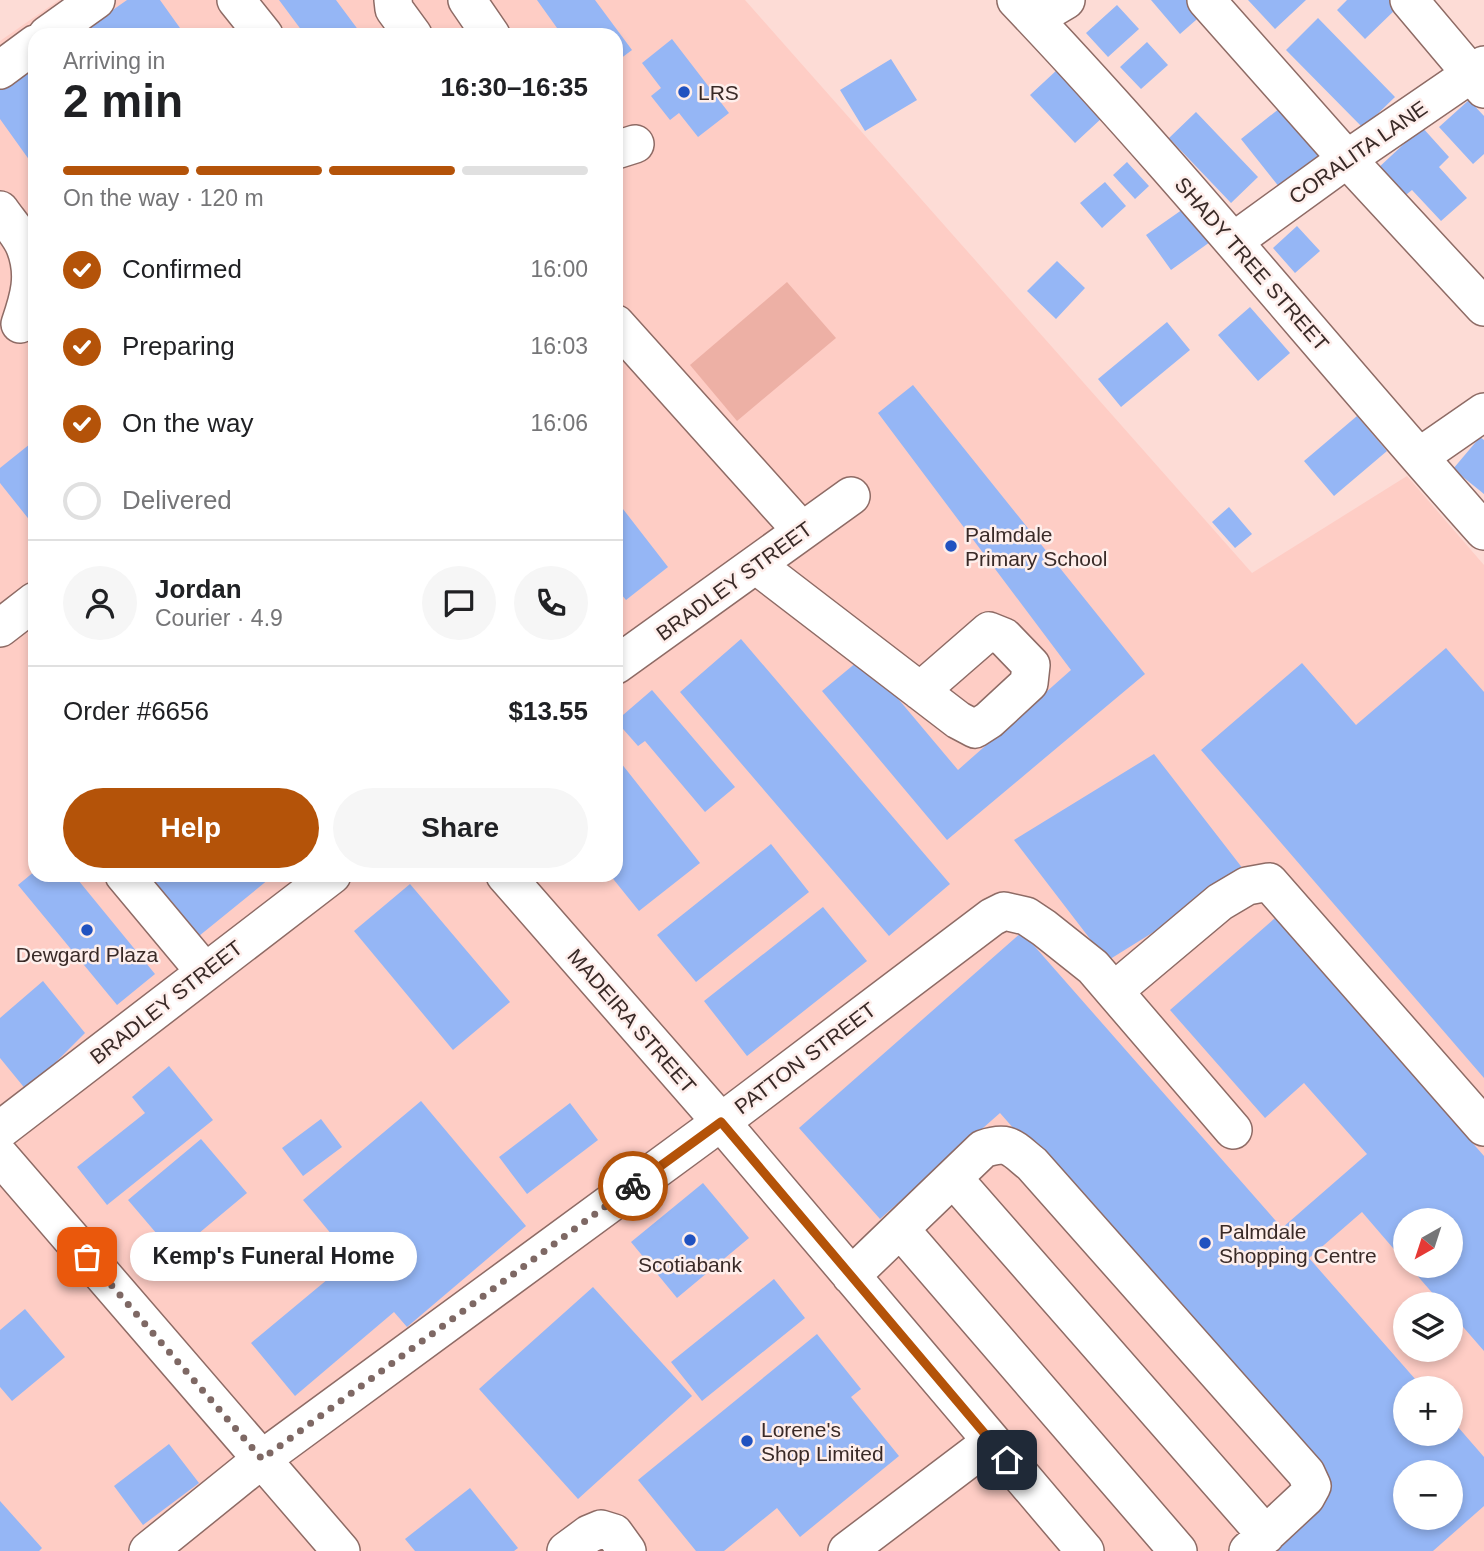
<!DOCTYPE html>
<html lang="en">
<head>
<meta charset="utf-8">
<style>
	:root { --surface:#fff; --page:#f6f6f6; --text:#202124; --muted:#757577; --line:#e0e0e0; --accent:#b45309 }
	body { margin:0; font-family:Arial,sans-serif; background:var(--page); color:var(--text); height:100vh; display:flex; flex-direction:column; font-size:26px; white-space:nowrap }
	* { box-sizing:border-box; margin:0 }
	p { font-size:23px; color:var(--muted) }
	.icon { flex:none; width:38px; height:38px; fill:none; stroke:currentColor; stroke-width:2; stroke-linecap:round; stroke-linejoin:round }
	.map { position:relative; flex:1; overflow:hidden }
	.details { position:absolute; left:28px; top:28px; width:595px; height:854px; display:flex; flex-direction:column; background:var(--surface); border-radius:21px; box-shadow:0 4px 10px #0003 }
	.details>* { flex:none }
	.needle { width:46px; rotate:219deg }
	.buttons { position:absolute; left:1393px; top:1208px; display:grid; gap:14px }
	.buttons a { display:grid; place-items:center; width:70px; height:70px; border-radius:50%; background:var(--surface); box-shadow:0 4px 10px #0003; font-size:35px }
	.pin { position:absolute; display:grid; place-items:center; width:60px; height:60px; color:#fff; margin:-30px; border-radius:14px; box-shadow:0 4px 10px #0006 }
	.courier { position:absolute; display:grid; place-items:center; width:70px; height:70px; margin:-35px; border:5px solid #b45309; border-radius:50%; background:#fff; color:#222; box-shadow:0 2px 9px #0007 }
	.bubble { position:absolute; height:49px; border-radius:24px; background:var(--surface); box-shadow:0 4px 10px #0003; font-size:23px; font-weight:700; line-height:49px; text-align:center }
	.headline em { font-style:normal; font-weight:700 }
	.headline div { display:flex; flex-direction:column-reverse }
	.headline { display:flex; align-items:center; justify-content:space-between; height:119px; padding:0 35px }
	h1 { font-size:46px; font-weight:700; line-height:52px }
	.bar { display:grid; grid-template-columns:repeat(4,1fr); gap:10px 7px; align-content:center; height:84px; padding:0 35px }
	.bar i { height:9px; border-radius:5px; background:var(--line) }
	.bar .selected { background:var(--accent) }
	.bar p { grid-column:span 4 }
	.line { display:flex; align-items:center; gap:18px; padding:0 35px; border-top:2px solid var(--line) }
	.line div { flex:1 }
	.round { display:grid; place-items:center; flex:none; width:74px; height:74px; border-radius:37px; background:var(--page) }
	ol { padding:0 35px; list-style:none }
	li { display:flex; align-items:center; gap:21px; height:77px }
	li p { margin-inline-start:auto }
	li .icon { padding:7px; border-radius:50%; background:var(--accent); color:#fff; stroke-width:4 }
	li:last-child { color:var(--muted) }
	li i { width:38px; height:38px; border:4px solid var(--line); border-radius:50% }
	.cta { display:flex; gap:14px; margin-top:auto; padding:14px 35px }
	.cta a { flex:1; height:80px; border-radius:42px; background:var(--accent); color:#fff; font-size:28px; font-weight:700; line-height:80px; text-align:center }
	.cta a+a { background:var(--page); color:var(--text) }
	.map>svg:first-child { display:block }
	.built { fill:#fecdc5; fill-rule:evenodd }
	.green { fill:#edb0a5 }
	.building { fill:#95b6f5; fill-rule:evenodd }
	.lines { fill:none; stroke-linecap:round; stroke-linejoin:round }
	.minor-casing { stroke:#8e6b65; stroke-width:40 }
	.minor { stroke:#fff; stroke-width:37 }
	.done { stroke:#7e6864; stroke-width:7; stroke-dasharray:0 12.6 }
	.route { stroke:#b45309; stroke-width:9 }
	.poi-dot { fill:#2152c0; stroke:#feeeeb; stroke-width:2.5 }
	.labels { text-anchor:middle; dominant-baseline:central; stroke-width:5; stroke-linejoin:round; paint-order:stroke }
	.poi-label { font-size:21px; fill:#392a27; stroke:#feeeeb; text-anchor:start }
	.street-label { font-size:21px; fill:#392a27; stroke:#feeeeb }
</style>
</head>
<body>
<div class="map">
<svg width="1484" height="1551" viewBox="0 0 1484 1551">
	<rect width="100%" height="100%" fill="#fddcd6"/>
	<path class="built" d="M 59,0 L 745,0 L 1252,573 L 1407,476 L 1484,565 L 1484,1551 L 0,1551 L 0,41 ZM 35,35 L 616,35 L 616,875 L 35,875 ZM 1405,1220 L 1451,1220 L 1451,1265 L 1405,1265 ZM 1405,1304 L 1451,1304 L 1451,1349 L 1405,1349 ZM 1405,1388 L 1451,1388 L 1451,1433 L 1405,1433 ZM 1405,1472 L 1451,1472 L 1451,1517 L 1405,1517 Z"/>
	<path class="green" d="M 787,282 L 836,338 L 737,421 L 690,365 Z"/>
	<path class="building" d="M 127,0 L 160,0 L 185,35 L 77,35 Z
		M 279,0 L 336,0 L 362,35 L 305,35 Z
		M 537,0 L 595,0 L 632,50 L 616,62 L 616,35 L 562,35 Z
		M 1151,0 L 1193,0 L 1204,13 L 1180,34 Z
		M 1248,0 L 1306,0 L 1275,29 Z
		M 1347,0 L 1389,0 L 1397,8 L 1365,39 L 1337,10 Z
		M 1117,5 L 1139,29 L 1108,57 L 1086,33 Z
		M 1318,18 L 1395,97 L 1363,128 L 1286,50 Z
		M 672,39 L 729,113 L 698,137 L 679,113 L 670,120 L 651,96 L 661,88 L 642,63 Z
		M 1147,42 L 1168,65 L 1141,89 L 1120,67 Z
		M 891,59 L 917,100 L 865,131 L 840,90 Z
		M 35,65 L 35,168 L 0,119 L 0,89 Z
		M 1058,69 L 1103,117 L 1075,143 L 1030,95 Z
		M 1469,100 L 1484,116 L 1484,154 L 1473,164 L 1439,127 Z
		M 1285,104 L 1328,157 L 1284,193 L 1241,139 Z
		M 1196,112 L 1258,177 L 1231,203 L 1169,138 Z
		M 1422,127 L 1449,157 L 1439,167 L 1467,198 L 1441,221 L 1412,190 L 1402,198 L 1376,170 Z
		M 1127,162 L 1149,186 L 1135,199 L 1113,175 Z
		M 1105,182 L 1126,206 L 1102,228 L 1080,203 Z
		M 1186,207 L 1210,242 L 1171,270 L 1146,235 Z
		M 1297,226 L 1320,251 L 1295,273 L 1273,248 Z
		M 1057,261 L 1085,288 L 1056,319 L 1027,291 Z
		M 1250,307 L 1290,353 L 1258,381 L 1218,335 Z
		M 1167,322 L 1190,350 L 1121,407 L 1098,379 Z
		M 913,385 L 1145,674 L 947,840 L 822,691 L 863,657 L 958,770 L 1071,670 L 878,413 Z
		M 1357,416 L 1387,451 L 1334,496 L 1304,461 Z
		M 1480,437 L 1484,440 L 1484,494 L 1453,469 Z
		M 35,440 L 35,527 L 0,483 L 0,468 Z
		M 616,500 L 668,567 L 626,600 L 616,588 Z
		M 1229,507 L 1252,534 L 1235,548 L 1212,522 Z
		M 741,639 L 950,884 L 889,936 L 680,692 Z
		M 1446,648 L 1484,692 L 1484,1078 L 1201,750 L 1302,663 L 1356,725 Z
		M 652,690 L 735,787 L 705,812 L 645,741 L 638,746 L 616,721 Z
		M 1154,754 L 1247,874 L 1107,961 L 1014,840 Z
		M 621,763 L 700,863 L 639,911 L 610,875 L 616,875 L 616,767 Z
		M 771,844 L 809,892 L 696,982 L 657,935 Z
		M 35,871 L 35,875 L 74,875 L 155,974 L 117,1005 L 18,885 Z
		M 148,875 L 274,875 L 199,936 Z
		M 410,884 L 510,1002 L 453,1050 L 354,931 Z
		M 823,907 L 867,961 L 747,1056 L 704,1001 Z
		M 1275,918 L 1484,1156 L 1484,1351 L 1451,1313 L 1451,1304 L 1442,1304 L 1408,1265 L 1451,1265 L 1451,1220 L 1405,1220 L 1405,1262 L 1362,1212 L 1309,1258 L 1423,1388 L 1405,1388 L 1405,1433 L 1451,1433 L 1451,1419 L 1484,1457 L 1484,1506 L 1433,1551 L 1259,1551 L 1330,1488 L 1000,1113 L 880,1219 L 799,1128 L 1022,932 L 1282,1228 L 1367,1154 L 1304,1083 L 1265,1118 L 1170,1010 ZM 1405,1472 L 1451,1472 L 1451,1517 L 1405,1517 Z
		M 43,981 L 85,1033 L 27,1091 L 0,1058 L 0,1018 Z
		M 169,1066 L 213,1120 L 107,1205 L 77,1167 L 145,1113 L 132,1097 Z
		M 421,1101 L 526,1226 L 407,1327 L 394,1312 L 295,1396 L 251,1343 L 352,1259 L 303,1200 Z
		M 570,1103 L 598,1140 L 527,1194 L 499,1157 Z
		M 321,1119 L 342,1147 L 303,1176 L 282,1148 Z
		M 201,1139 L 247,1193 L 174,1254 L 128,1200 Z
		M 703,1183 L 749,1238 L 677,1298 L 631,1242 Z
		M 774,1279 L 805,1318 L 702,1401 L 671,1362 Z
		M 593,1287 L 692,1396 L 578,1499 L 479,1389 Z
		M 25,1309 L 65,1357 L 12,1401 L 0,1387 L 0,1330 Z
		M 817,1334 L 861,1389 L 851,1397 L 899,1456 L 800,1537 L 777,1508 L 724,1551 L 696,1551 L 638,1480 Z
		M 169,1444 L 199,1483 L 143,1525 L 114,1486 Z
		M 470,1488 L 518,1548 L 514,1551 L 415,1551 L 405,1539 Z
		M 0,1501 L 42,1548 L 39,1551 L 0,1551 Z"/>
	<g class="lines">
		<defs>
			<path id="minor" d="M 236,0 L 264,35
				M 393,0 L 394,9 L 413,35
				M 467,0 L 491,35
				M 1016,0 C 1179,171 1327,355 1484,531
				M 1206,0 L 1347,159 L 1484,307
				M 1409,0 L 1484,89
				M 1034,19 L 1066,0
				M 47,35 L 96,0
				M 0,70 L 35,44
				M 616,150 L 635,144
				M 0,210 C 8,222 20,234 25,247 C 36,275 29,298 20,324
				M 1234,241 L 1347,159 L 1484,65
				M 616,324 L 802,531
				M 1419,457 L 1484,412
				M 756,565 L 958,720 L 975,729 L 989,720 L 1029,683 L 1031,665 L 1004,637 L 989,631 L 920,691
				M 0,628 L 35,601
				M 616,665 L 851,496
				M 124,875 L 205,972
				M 505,875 L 721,1122 L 1085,1551
				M 1114,991 L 1220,902 L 1247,886 L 1269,882 L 1484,1127
				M 0,1130 L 332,875
				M 0,1156 L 341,1551
				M 953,1178 L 1266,1535
				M 900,1229 L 1178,1551
				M 851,1276 L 983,1149 C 1009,1140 1012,1148 1032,1164 L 1306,1473 L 1312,1486 L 1306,1497 L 1248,1551
				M 148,1551 L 262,1459 L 721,1122 L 992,917 L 1004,911 L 1026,916 L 1044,928 L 1093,967 L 1233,1130
				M 566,1551 L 589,1534 L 601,1529 L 614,1533 L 627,1551
				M 847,1551 L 991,1442"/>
		</defs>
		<use href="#minor" class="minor-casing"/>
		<use href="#minor" class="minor"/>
	</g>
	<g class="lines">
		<path class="done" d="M 87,1257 L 262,1459 L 633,1186"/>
		<path class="route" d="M 633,1186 L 721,1122 L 1007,1460"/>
	</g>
	<g class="poi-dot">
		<circle cx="684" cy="92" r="7"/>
		<circle cx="951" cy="546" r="7"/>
		<circle cx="87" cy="930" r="7"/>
		<circle cx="690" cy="1240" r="7"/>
		<circle cx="1205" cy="1243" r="7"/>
		<circle cx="747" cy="1441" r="7"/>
	</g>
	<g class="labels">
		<g class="poi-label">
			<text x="698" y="92">LRS</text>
			<text x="965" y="534">Palmdale<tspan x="965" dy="24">Primary School</tspan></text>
			<text x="87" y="954" text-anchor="middle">Dewgard Plaza</text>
			<text x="1219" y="1231">Palmdale<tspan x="1219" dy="24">Shopping Centre</tspan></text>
			<text x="690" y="1264" text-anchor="middle">Scotiabank</text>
			<text x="761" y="1429">Lorene's<tspan x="761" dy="24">Shop Limited</tspan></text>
		</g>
		<g class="street-label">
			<text transform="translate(1358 152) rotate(-35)">CORALITA LANE</text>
			<text transform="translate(1252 264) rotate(49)">SHADY TREE STREET</text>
			<text transform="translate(734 581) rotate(-36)">BRADLEY STREET</text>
			<text transform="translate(166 1002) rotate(-38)">BRADLEY STREET</text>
			<text transform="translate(632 1021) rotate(49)">MADEIRA STREET</text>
			<text transform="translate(805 1058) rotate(-37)">PATTON STREET</text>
		</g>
	</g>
</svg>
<div class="buttons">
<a><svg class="needle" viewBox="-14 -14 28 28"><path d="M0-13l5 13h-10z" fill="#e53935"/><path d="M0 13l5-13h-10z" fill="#757577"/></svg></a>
<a><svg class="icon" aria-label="layers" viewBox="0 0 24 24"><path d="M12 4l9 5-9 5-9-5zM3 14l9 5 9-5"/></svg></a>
<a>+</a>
<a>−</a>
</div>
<div class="pin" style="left:87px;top:1257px;background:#ea580c"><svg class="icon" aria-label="bag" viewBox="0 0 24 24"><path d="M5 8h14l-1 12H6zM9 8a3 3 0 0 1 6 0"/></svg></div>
<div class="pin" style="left:1007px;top:1460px;background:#1f2937"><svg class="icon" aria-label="home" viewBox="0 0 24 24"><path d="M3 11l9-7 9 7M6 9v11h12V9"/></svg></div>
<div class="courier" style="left:633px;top:1186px"><svg class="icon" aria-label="bike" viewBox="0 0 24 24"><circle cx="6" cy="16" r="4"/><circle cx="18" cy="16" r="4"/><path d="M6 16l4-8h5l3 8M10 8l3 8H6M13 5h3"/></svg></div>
<div class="bubble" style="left:130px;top:1232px;width:287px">Kemp's Funeral Home</div>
<section class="details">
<div class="headline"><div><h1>2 min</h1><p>Arriving in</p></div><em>16:30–16:35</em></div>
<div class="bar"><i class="selected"></i><i class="selected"></i><i class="selected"></i><i></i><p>On the way · 120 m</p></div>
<ol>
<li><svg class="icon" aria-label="check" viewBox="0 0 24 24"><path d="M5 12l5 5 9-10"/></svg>Confirmed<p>16:00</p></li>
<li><svg class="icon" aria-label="check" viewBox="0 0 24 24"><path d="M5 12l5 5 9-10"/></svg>Preparing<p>16:03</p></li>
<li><svg class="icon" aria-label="check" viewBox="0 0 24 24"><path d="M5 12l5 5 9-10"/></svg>On the way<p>16:06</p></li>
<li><i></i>Delivered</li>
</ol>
<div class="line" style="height:126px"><a class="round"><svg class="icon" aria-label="person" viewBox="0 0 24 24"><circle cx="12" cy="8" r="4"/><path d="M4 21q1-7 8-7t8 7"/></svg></a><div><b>Jordan</b><p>Courier · 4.9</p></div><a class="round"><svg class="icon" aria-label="chat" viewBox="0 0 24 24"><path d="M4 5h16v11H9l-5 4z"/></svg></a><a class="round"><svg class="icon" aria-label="phone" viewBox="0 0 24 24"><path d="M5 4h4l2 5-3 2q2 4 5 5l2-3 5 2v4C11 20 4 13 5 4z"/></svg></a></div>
<div class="line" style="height:91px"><div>Order #6656</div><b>$13.55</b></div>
<div class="cta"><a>Help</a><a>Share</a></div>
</section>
</div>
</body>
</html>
